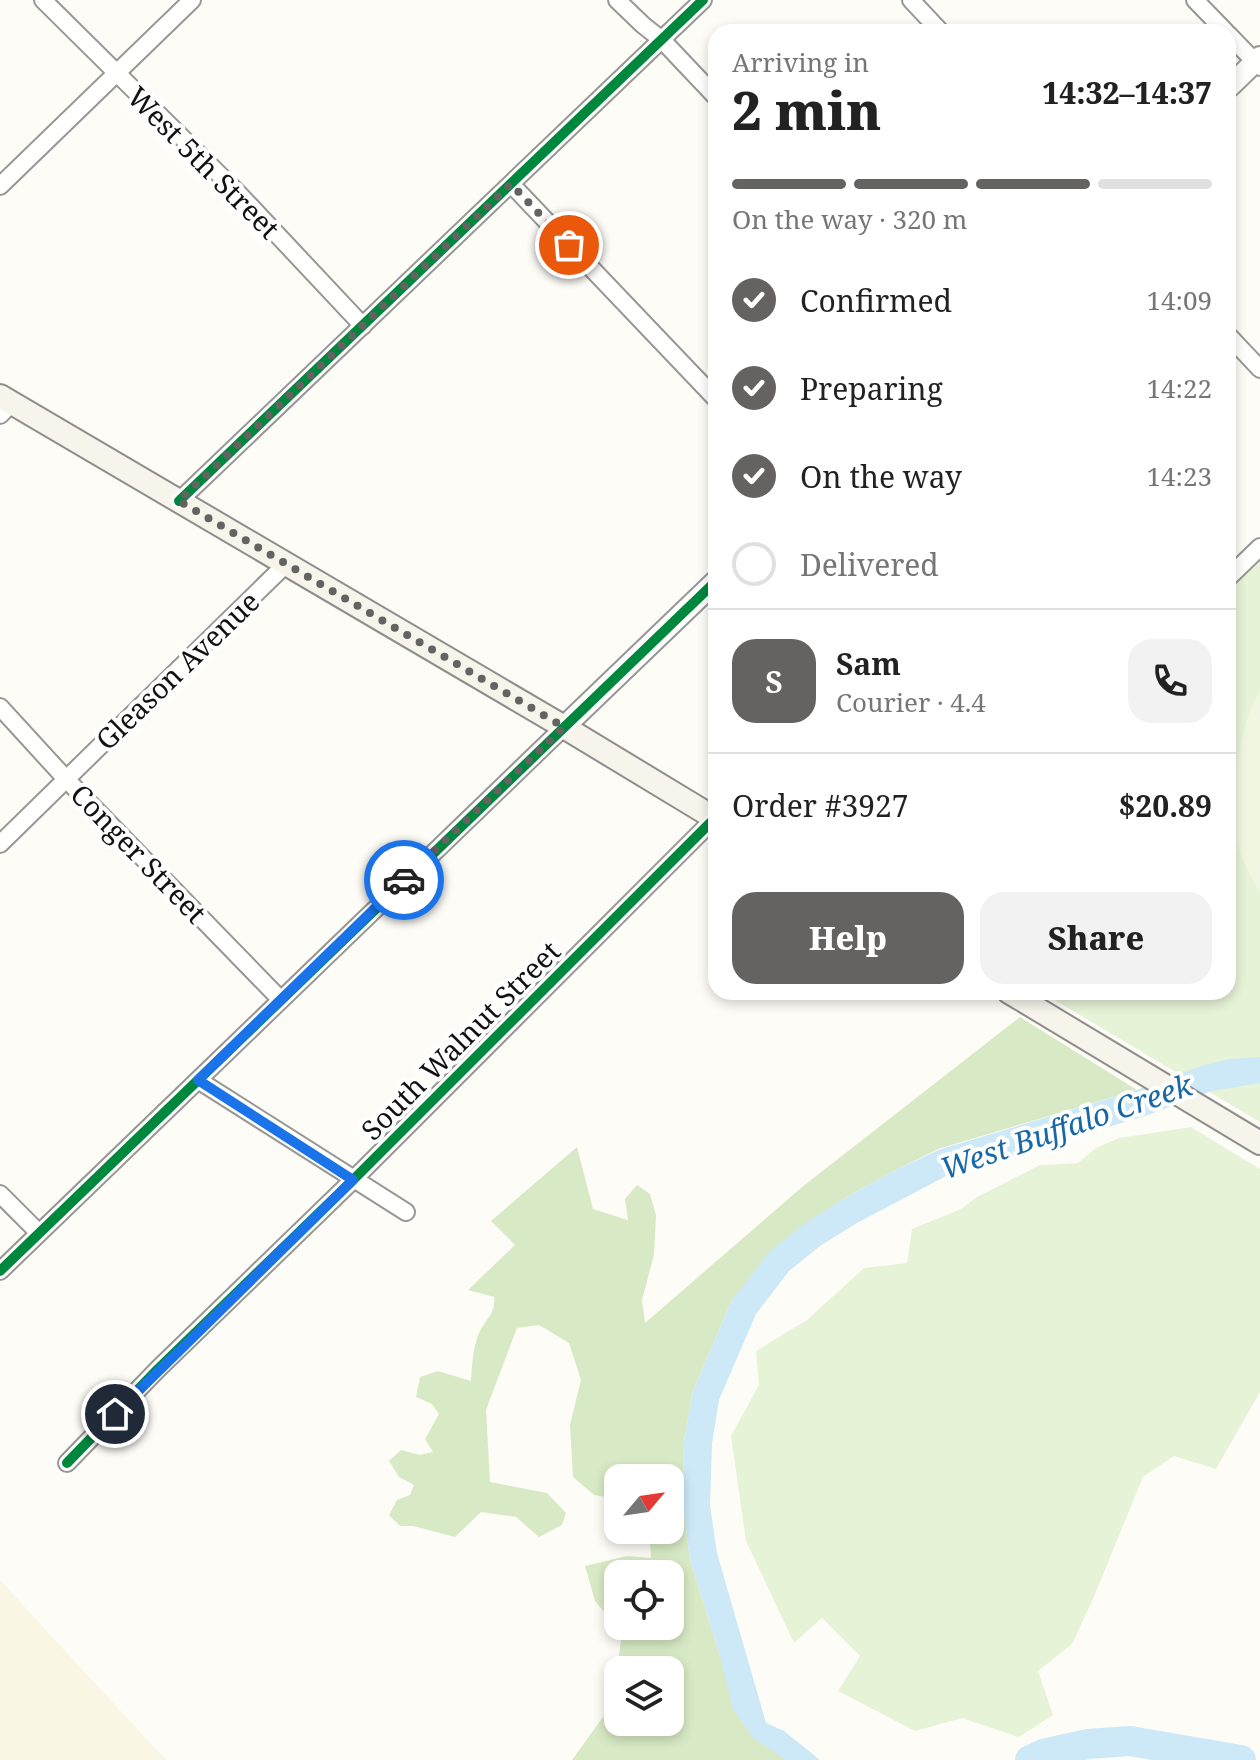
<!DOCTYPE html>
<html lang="en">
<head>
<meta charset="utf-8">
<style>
	:root { --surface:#fff; --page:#f2f2f2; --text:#222; --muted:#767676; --line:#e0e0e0; --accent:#646362 }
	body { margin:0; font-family:"Noto Serif",serif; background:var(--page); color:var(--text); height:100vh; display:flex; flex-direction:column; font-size:30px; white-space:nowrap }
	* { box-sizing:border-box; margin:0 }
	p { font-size:26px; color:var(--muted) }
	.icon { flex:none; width:44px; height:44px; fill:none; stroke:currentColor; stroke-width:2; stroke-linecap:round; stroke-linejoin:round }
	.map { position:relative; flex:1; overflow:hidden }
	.drawer { position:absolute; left:708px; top:24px; width:528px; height:976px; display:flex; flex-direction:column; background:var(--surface); border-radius:24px; box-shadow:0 4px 12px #0003 }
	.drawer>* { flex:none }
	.needle { width:52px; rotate:61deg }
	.controls { position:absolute; left:604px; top:1464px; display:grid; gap:16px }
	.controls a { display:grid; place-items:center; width:80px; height:80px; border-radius:16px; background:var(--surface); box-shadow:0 4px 12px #0003; font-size:40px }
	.pin { position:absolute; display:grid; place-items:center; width:68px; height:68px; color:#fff; margin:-34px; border:4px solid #fff; border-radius:50%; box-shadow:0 2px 8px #0007 }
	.courier { position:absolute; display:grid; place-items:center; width:80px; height:80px; margin:-40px; border:6px solid #1a73e8; border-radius:50%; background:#fff; color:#222; box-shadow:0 2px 10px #0007 }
	.overview em { font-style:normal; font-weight:800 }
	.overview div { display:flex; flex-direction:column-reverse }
	.overview { display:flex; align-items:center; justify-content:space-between; height:136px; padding:0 24px }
	h1 { font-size:52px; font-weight:800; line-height:60px }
	.bar { display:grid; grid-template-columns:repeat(4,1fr); gap:12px 8px; align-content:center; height:96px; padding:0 24px }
	.bar i { height:10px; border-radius:6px; background:var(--line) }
	.bar .active { background:var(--accent) }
	.bar p { grid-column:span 4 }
	.line { display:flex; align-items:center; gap:20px; padding:0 24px; border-top:2px solid var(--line) }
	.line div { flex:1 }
	.round { display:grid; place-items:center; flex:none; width:84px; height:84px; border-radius:24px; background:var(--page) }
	ol { padding:0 24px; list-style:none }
	li { display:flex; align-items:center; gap:24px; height:88px }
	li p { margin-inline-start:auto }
	li .icon { padding:8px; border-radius:50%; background:var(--accent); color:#fff; stroke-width:4 }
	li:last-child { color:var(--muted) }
	li i { width:44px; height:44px; border:4px solid var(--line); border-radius:50% }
	.cta { display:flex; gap:16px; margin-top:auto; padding:16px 24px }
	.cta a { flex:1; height:92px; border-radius:24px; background:var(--accent); color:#fff; font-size:32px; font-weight:800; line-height:92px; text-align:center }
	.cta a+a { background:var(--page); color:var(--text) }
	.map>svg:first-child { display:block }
	.farmland { fill:#f9f7e4 }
	.green { fill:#e7f3d7 }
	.forest { fill:#d8eac5; fill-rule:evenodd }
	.pitch { fill:#f0f6e1 }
	.water { fill:#cde8f7 }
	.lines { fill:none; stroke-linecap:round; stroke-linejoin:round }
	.river { stroke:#cde8f7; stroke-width:30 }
	.minor-casing { stroke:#979795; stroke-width:20 }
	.tertiary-casing { stroke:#979795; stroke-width:24 }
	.secondary-casing { stroke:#8e8d8b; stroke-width:26 }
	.minor { stroke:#fffffe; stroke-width:16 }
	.tertiary { stroke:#fffffe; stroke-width:20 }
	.secondary { stroke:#f6f4eb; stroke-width:22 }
	.cycleway-casing { stroke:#fff; stroke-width:15 }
	.cycleway { stroke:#00873e; stroke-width:10 }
	.done { stroke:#646362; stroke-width:8; stroke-dasharray:0 14.4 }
	.route { stroke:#1a73e8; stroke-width:10 }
	.labels { text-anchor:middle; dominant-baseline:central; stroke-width:8; stroke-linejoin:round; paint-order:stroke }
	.street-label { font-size:28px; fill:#111; stroke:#fff }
	.water-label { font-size:30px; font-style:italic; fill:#1768a6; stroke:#fff }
</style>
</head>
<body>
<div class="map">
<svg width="1260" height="1760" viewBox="0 0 1260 1760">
	<rect width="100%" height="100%" fill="#fdfcf7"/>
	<path class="farmland" d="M 0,1580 L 77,1664 L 166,1760 L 0,1760 Z"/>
	<path class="green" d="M 1260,560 L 1260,1122 L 1041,992 L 1228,992 L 1228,592 Z
		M 1191,1127 L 1260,1169 L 1260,1392 L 1216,1469 L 1174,1456 L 1143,1477 L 1093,1599 L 1072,1644 L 1038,1671 L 1053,1715 L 1019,1737 L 962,1718 L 915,1731 L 838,1691 L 860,1656 L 822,1618 L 794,1643 L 746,1541 L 731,1436 L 759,1385 L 756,1351 L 807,1320 L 864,1268 L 907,1263 L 912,1229 L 961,1209 L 977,1197 L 1040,1165 L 1078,1163 L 1096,1148 L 1119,1138 Z"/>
	<path class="forest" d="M 1020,1017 L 1137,1090 L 938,1149 L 894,1171 L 843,1199 L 732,1300 L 693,1391 L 684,1441 L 683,1506 L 690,1559 L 720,1656 L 787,1760 L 572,1760 L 603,1717 L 617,1670 L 622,1633 L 595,1601 L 585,1566 L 627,1556 L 651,1558 L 650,1543 L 624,1530 L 670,1530 L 670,1478 L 618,1478 L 618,1499 L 594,1495 L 573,1477 L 570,1425 L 581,1380 L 569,1343 L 539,1325 L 517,1328 L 486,1410 L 490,1482 L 547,1493 L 566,1513 L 562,1525 L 539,1537 L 516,1517 L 481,1512 L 455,1537 L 413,1526 L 400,1526 L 389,1515 L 397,1500 L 410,1495 L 414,1485 L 399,1477 L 389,1461 L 401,1450 L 420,1455 L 433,1452 L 425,1439 L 439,1414 L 432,1404 L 416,1397 L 420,1377 L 438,1371 L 471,1381 C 472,1365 473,1347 479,1333 C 486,1318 496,1314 494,1297 L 468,1290 L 515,1245 L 491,1221 L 577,1147 L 593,1209 L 628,1220 L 625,1199 L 637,1185 L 650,1194 L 656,1215 L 654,1255 L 642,1300 L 645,1323 L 802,1187 ZM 618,1574 L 670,1574 L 670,1626 L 618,1626 ZM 618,1670 L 670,1670 L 670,1722 L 618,1722 Z"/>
	<path class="pitch" d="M 1260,691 L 1260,894 C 1252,878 1241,860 1237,842 C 1227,802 1238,726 1260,691 Z"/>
	<path class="water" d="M 1260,1057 L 1260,1083 L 1212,1091 L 1145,1116 L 948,1175 L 857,1223 L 820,1246 L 789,1271 L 756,1314 L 719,1400 L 712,1444 L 710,1505 L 717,1553 L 766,1723 L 784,1731 L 820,1760 L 787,1760 L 754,1739 L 733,1709 L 720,1656 L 690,1559 L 683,1506 L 684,1441 L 693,1391 L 732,1300 L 769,1252 L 804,1224 L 843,1199 L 894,1171 L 938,1150 L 1137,1090 L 1204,1065 L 1230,1059 Z"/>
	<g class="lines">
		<path class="river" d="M 1030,1760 L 1043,1754 L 1088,1744 L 1130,1741 L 1241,1760"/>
		<defs>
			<path id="minor" d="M 43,0 L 239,194 L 363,326
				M 617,0 L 643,25 L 662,40 L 716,97
				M 911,0 L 941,32
				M 1195,0 L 1226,32
				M 1228,34 L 1260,67
				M 511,184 L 716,399
				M 0,186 L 192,0
				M 1228,335 L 1260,369
				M 0,415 L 12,403
				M 179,501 L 703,0
				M 1228,578 L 1260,547
				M 0,707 L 66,779 L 280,999
				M 0,844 L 286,564
				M 198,1080 L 406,1212
				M 0,1194 L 39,1233
				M 0,1271 L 564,727
				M 67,1463 L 158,1369 L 353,1180 L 715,818"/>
			<path id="tertiary" d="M 1228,88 L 1260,57
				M 564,727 L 716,581"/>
			<path id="secondary" d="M 0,396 L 564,727 L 716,819
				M 1009,992 L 1260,1143"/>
		</defs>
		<use href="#minor" class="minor-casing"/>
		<use href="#tertiary" class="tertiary-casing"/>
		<use href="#secondary" class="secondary-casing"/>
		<use href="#minor" class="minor"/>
		<use href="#tertiary" class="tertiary"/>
		<use href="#secondary" class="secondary"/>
		<defs>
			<path id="cycleway" d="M 179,501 L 703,0
				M 0,1271 L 716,581
				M 67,1463 L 158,1369 L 353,1180 L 715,818"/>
		</defs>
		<use href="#cycleway" class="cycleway-casing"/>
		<use href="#cycleway" class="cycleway"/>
	</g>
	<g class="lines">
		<path class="done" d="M 404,880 L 564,727 L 179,501 L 511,184 L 569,245"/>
		<path class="route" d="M 115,1414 L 353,1180 L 198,1080 L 404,880"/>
	</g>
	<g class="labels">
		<g class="street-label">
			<text transform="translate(204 162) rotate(45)">West 5th Street</text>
			<text transform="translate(177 670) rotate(-44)">Gleason Avenue</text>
			<text transform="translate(139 853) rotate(46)">Conger Street</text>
			<text transform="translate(460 1040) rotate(-45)">South Walnut Street</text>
		</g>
		<g class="water-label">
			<text transform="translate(1066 1126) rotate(-19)">West Buffalo Creek</text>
		</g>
	</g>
</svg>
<div class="controls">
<a><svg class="needle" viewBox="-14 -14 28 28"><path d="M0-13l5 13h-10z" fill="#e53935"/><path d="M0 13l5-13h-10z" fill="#767676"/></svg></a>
<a><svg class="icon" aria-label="locate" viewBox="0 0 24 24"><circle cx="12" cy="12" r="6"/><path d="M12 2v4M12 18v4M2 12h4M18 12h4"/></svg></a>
<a><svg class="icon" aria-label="layers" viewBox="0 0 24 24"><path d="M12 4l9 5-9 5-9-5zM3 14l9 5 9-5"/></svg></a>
</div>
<div class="pin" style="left:569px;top:245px;background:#ea580c"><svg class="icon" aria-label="bag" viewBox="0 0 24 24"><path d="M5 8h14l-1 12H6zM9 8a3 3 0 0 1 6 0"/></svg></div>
<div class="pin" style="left:115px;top:1414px;background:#1f2937"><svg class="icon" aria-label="home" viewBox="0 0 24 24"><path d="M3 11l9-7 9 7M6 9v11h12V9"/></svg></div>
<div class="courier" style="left:404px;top:880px"><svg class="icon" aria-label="car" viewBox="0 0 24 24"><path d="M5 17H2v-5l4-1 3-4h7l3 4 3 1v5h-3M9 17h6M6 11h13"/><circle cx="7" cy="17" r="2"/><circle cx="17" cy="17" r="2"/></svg></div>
<section class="drawer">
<div class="overview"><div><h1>2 min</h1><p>Arriving in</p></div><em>14:32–14:37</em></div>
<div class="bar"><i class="active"></i><i class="active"></i><i class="active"></i><i></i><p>On the way · 320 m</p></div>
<ol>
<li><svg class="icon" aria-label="check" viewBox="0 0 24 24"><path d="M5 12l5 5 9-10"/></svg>Confirmed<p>14:09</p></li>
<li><svg class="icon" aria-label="check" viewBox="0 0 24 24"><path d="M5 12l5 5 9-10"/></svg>Preparing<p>14:22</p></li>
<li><svg class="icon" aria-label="check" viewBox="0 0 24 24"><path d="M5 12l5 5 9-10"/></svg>On the way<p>14:23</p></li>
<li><i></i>Delivered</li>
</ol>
<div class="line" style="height:144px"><b class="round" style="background:var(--accent);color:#fff">S</b><div><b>Sam</b><p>Courier · 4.4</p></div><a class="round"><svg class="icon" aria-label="phone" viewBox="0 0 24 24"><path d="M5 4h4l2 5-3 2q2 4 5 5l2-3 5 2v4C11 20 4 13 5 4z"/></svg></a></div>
<div class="line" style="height:104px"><div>Order #3927</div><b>$20.89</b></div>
<div class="cta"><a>Help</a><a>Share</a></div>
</section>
</div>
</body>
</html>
